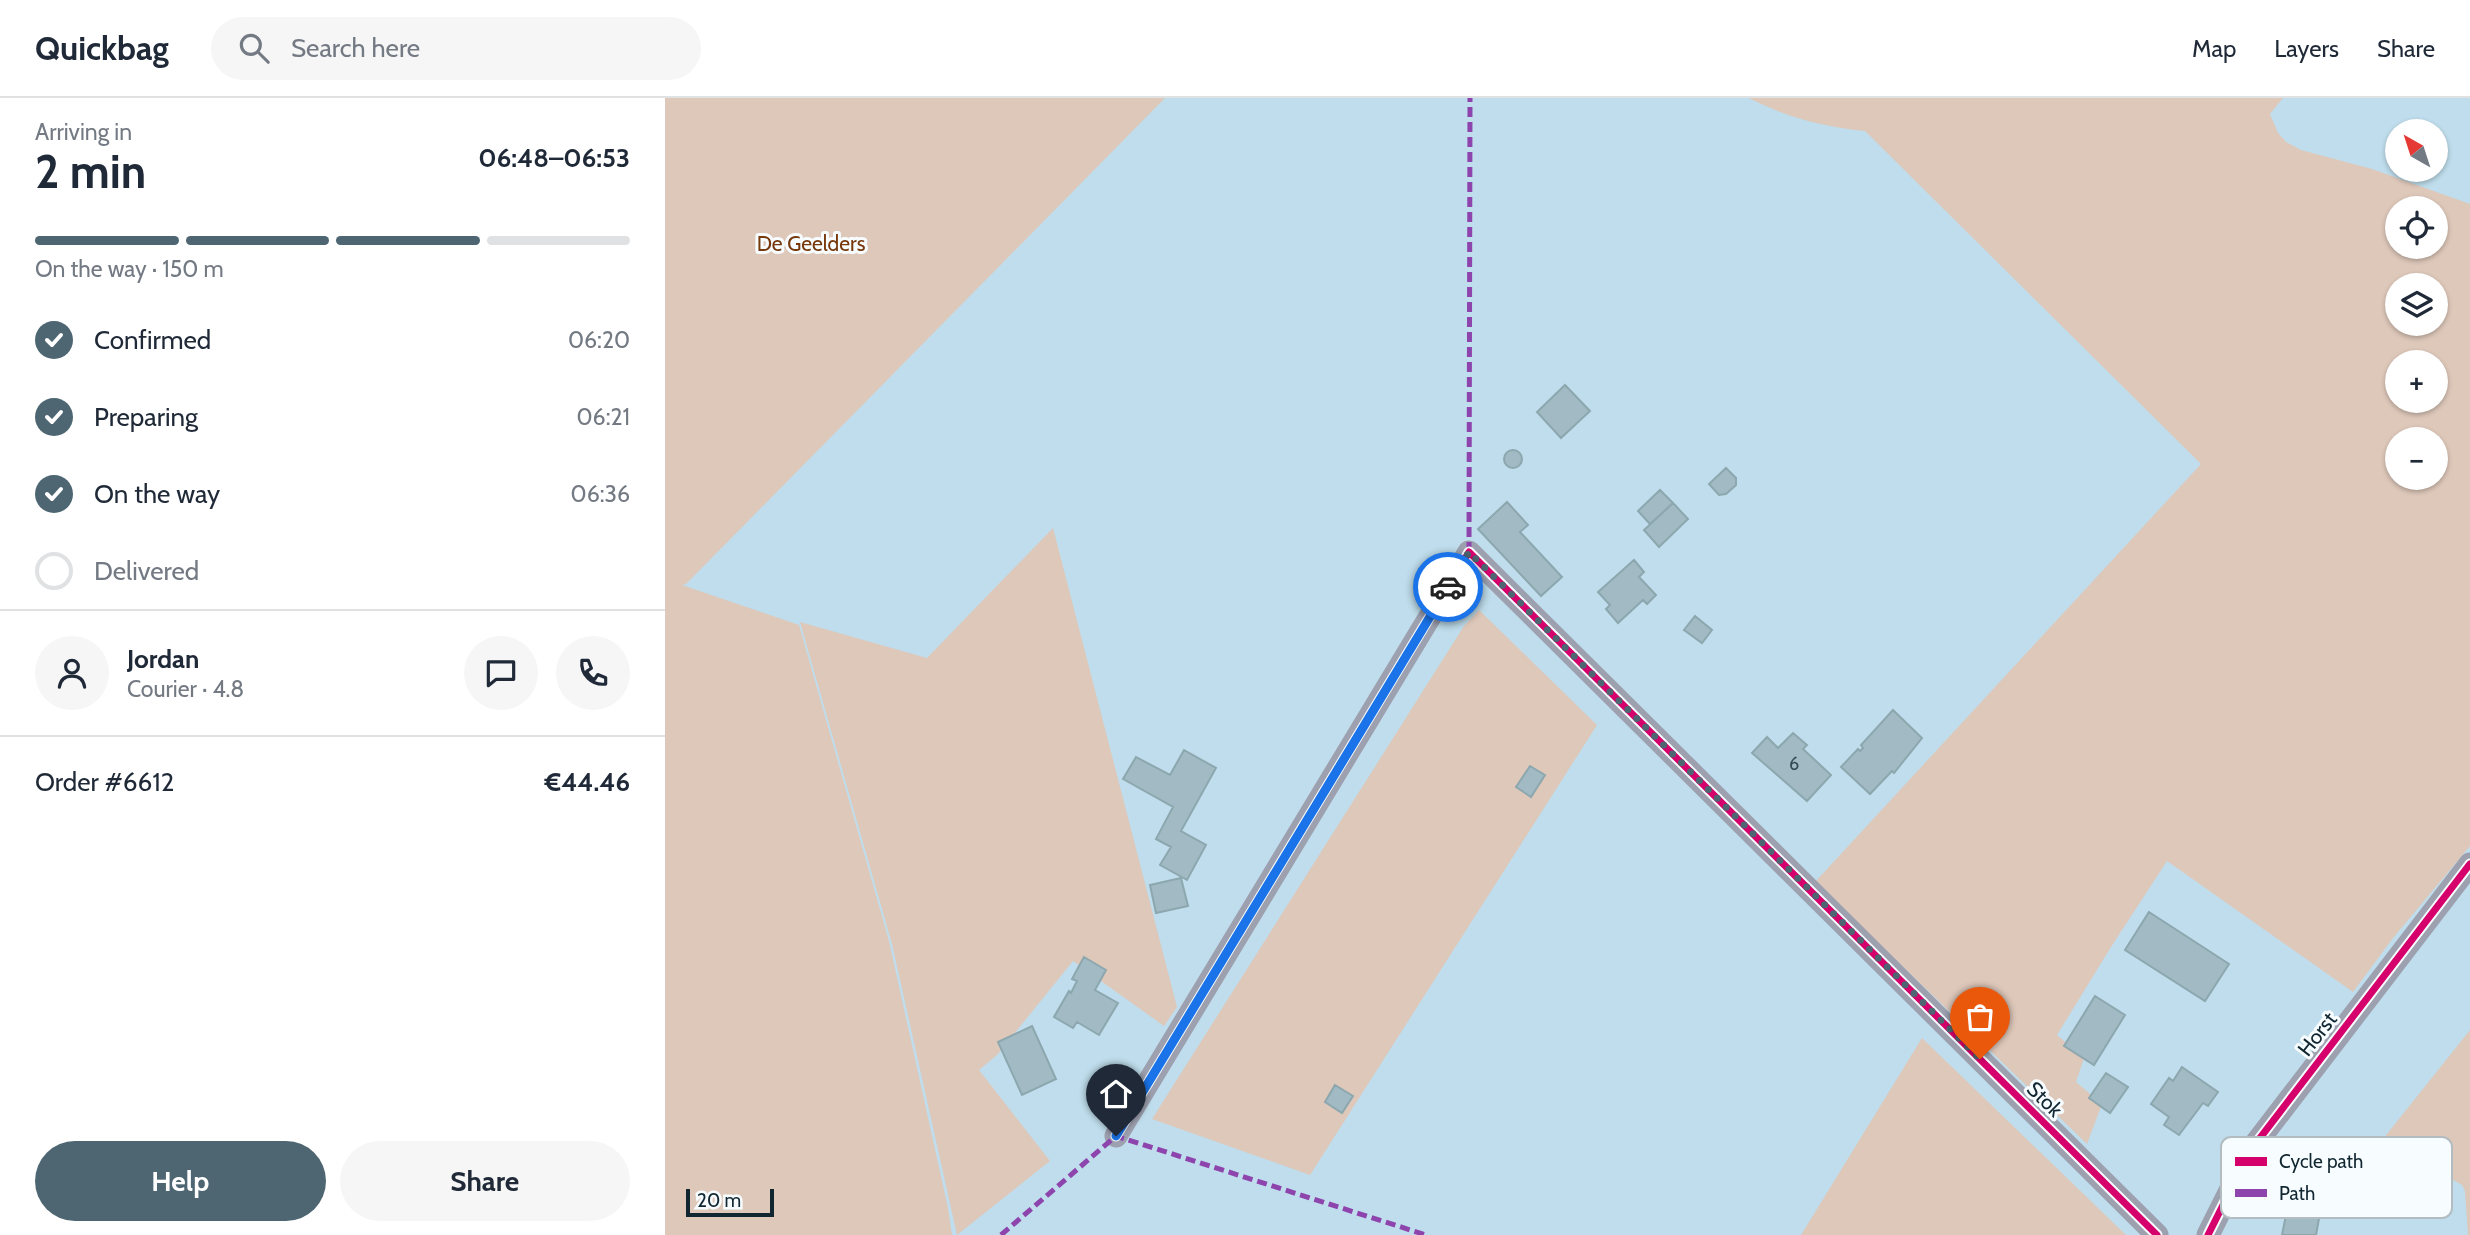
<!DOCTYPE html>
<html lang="en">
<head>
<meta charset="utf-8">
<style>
	:root { --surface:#fff; --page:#f6f6f7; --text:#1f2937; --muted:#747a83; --line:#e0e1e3; --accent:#4d6672 }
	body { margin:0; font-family:Cabin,sans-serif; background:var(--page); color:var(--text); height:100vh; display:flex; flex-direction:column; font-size:26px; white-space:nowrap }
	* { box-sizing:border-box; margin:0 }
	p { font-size:23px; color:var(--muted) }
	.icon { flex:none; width:38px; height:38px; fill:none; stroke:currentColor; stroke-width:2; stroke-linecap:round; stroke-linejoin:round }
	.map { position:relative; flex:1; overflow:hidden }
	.drawer { display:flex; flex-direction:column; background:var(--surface); width:665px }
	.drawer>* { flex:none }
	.needle { width:46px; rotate:321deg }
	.fabs { position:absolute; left:1720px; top:21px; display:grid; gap:14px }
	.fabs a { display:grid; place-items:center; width:63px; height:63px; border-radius:50%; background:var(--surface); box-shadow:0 2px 5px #0004; font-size:35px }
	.scale { position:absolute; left:21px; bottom:18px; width:88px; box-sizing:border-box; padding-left:7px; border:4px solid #102630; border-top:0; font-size:19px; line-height:24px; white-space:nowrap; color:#102630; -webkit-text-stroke:5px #f7fcff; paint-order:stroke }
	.pin { position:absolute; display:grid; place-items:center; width:60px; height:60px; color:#fff; margin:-72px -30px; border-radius:50% 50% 50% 0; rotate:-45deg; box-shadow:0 0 7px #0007 }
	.pin .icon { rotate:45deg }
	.courier { position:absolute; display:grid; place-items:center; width:70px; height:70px; margin:-35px; border:5px solid #1a73e8; border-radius:50%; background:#fff; color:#222; box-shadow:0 2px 9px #0007 }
	.headline em { font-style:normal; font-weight:700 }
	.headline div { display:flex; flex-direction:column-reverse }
	.headline { display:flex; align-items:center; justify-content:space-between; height:119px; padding:0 35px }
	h1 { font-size:46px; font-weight:700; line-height:52px }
	.bar { display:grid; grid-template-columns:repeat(4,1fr); gap:10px 7px; align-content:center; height:84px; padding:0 35px }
	.bar i { height:9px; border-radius:5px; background:var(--line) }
	.bar .selected { background:var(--accent) }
	.bar p { grid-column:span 4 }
	.line { display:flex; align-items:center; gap:18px; padding:0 35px; border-top:2px solid var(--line) }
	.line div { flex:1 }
	.round { display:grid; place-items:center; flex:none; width:74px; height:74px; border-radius:37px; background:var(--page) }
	ol { padding:0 35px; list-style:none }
	li { display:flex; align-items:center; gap:21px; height:77px }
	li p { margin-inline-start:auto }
	li .icon { padding:7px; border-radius:50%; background:var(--accent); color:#fff; stroke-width:4 }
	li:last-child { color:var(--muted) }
	li i { width:38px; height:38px; border:4px solid var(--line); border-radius:50% }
	.action { display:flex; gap:14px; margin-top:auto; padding:14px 35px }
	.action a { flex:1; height:80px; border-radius:42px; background:var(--accent); color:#fff; font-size:28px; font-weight:700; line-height:80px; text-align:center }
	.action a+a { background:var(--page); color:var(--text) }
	header { display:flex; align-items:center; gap:42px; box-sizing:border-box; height:98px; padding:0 35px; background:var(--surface); border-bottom:2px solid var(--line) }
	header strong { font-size:33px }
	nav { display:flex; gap:38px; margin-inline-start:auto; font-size:24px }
	.search { width:490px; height:63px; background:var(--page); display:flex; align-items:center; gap:18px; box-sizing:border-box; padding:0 24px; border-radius:38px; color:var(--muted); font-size:26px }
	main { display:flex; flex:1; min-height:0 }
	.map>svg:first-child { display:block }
	.green { fill:#dec8ba; fill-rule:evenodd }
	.building { fill:#a1bac3; stroke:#8da7af; stroke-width:2 }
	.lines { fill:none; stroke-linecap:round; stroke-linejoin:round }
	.street { stroke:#9da0af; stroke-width:23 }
	.quiet { stroke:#8e44ad; stroke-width:5; stroke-dasharray:10 5; stroke-linecap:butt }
	.cycleway-casing { stroke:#f7fcff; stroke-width:11 }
	.cycleway { stroke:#d6006c; stroke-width:7 }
	.done { stroke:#4d6672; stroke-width:7; stroke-dasharray:0 12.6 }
	.route { stroke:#1a73e8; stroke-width:9 }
	.labels { text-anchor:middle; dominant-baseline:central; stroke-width:6; stroke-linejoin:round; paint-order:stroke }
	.number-label { font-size:18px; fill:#344b55 }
	.park-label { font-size:21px; fill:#77380c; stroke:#f7fcff }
	.street-label { font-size:21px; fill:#102630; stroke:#f7fcff }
	.key { fill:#f7fcff; stroke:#b2bcc1; stroke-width:2 }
	.key-label { font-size:19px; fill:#102630 }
</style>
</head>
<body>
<header>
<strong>Quickbag</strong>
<div class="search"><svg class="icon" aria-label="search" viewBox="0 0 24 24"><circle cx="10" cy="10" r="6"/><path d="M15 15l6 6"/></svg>Search here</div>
<nav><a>Map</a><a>Layers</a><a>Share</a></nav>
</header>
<main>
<section class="drawer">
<div class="headline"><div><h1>2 min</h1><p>Arriving in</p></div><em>06:48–06:53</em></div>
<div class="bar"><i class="selected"></i><i class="selected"></i><i class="selected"></i><i></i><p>On the way · 150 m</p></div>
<ol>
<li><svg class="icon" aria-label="check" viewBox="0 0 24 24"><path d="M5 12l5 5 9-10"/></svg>Confirmed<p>06:20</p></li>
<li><svg class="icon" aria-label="check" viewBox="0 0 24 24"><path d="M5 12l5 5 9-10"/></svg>Preparing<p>06:21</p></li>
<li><svg class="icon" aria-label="check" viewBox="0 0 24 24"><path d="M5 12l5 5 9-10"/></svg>On the way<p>06:36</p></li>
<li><i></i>Delivered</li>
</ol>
<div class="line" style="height:126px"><a class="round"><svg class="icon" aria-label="person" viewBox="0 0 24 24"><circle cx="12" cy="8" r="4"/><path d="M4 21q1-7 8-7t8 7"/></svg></a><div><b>Jordan</b><p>Courier · 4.8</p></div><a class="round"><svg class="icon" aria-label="chat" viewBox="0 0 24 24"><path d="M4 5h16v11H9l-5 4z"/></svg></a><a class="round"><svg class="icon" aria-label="phone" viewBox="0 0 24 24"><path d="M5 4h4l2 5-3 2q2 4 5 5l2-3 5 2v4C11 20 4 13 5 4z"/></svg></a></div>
<div class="line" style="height:91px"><div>Order #6612</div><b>€44.46</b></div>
<div class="action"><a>Help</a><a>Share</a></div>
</section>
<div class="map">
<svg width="1805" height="1137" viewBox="0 0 1805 1137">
	<rect width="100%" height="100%" fill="#bfddec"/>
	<path class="green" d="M 0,0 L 500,0 L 21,486 L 17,487 L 134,527 L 224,843 L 283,1110 L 287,1137 L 0,1137 Z
		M 1084,0 L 1618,0 L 1605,16 L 1613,35 L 1621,44 L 1636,52 L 1707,71 L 1805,106 L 1805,748 L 1728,840 L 1688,894 L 1502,763 L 1446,849 L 1392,937 L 1419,960 L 1411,984 L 1437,1006 L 1422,1046 L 1150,784 L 1536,366 L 1200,33 C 1156,28 1123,20 1084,0 ZM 1732,110 L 1771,110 L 1771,149 L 1732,149 ZM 1732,187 L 1771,187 L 1771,226 L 1732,226 ZM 1732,264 L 1771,264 L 1771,303 L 1732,303 ZM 1732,341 L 1771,341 L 1771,380 L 1732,380 Z
		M 388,430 L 512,909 L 499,928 L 408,863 L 332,957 L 314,972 L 385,1063 L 292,1137 L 227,846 L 135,524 L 262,560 Z
		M 814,512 L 932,627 L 645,1077 L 487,1021 L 799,528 Z
		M 1805,932 L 1805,1137 L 1803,1137 L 1800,1093 L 1797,1087 L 1718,1041 Z
		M 1257,940 L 1461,1137 L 1136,1137 Z"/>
	<path class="building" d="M 900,287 L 925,313 L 896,340 L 872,314 Z
		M839 361a9 9 0 1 1 18 0a9 9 0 1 1-18 0Z
		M 1061,370 L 1071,380 L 1071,387 L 1061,396 L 1054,397 L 1044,386 Z
		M 995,392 L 1008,405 L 985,426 L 973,413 Z
		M 842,404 L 863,427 L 855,434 L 897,479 L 876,498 L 813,431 Z
		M 1008,405 L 1023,421 L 994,449 L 979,432 Z
		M 969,462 L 979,474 L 974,479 L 991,497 L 982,506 L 978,502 L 953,525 L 941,511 L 945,507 L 933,494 Z
		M 1030,518 L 1047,532 L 1037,545 L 1019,532 Z
		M 1228,612 L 1257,640 L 1229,675 L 1227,673 L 1205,696 L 1176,669 L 1193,651 L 1195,653 L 1198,650 L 1196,647 Z
		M 1128,635 L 1142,647 L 1138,651 L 1166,677 L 1142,703 L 1087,655 L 1102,639 L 1113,650 Z
		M 519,652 L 551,670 L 516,733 L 541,747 L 522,782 L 495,767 L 506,749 L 491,741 L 508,709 L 458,681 L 471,659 L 505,677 Z
		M 865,668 L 880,677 L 866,699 L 851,689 Z
		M 516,780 L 523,808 L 491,815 L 485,787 Z
		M 1484,814 L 1564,866 L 1540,903 L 1460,852 Z
		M 419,859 L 441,872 L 430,892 L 453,905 L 434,937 L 412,924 L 408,930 L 389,919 L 404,893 L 406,895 L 412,883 L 407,881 Z
		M 1430,898 L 1460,917 L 1429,967 L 1399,948 Z
		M 367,928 L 391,981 L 357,997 L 333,944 Z
		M 1517,969 L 1553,994 L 1543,1008 L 1538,1005 L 1514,1037 L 1499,1027 L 1504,1019 L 1486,1006 L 1504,980 L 1508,983 Z
		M 1441,975 L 1463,989 L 1445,1015 L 1424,1000 Z
		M 670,987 L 688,998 L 677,1015 L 660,1004 Z
		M 1632,1043 L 1667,1050 L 1651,1137 L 1617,1137 L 1633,1056 L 1630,1056 Z"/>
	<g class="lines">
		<path class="street" d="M 451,1038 L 804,454 L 1492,1137
			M 1543,1137 L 1585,1053 L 1805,766"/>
		<path class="quiet" d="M 804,454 L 805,0
			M 336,1137 L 451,1038 L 761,1137"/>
		<defs>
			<path id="cycleway" d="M 451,1038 L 804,454 L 1492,1137
				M 1543,1137 L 1585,1053 L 1805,766"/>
		</defs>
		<use href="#cycleway" class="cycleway-casing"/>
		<use href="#cycleway" class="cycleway"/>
	</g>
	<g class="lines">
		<path class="done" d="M 783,489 L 804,454 L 1315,961"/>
		<path class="route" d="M 451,1038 L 783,489"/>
	</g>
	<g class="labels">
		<g class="number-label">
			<text x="1129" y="666">6</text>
		</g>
		<g class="park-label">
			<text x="146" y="145">De Geelders</text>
		</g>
		<g class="street-label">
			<text transform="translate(1652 936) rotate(-52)">Horst</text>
			<text transform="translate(1380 1001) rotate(45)">Stok</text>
		</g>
	</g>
	<rect x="1556" y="1039" width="231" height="81" rx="10" class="key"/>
	<rect x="1570" y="1059" width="32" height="9" fill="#d6006c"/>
	<rect x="1570" y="1091" width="32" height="8" fill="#8e44ad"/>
	<g class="key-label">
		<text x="1614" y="1070">Cycle path</text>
		<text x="1614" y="1102">Path</text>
	</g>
</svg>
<div class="fabs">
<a><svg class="needle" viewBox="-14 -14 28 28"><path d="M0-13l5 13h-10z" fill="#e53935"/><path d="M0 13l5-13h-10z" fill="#747a83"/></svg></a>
<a><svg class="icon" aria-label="locate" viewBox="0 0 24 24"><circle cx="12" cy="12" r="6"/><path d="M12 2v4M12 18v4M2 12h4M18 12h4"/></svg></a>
<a><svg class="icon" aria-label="layers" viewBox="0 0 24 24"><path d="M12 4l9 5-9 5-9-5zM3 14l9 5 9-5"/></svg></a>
<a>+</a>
<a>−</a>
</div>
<div class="scale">20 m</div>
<div class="pin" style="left:1315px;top:961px;background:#ea580c"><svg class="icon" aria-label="bag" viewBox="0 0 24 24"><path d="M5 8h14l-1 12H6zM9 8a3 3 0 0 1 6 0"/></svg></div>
<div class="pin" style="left:451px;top:1038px;background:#1f2937"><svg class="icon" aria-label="home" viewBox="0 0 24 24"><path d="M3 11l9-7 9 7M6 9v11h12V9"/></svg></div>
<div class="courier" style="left:783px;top:489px"><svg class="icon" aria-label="car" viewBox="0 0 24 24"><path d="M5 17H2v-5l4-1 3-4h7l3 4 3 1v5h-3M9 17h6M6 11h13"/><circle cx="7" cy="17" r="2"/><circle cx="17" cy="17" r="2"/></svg></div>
</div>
</main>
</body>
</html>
